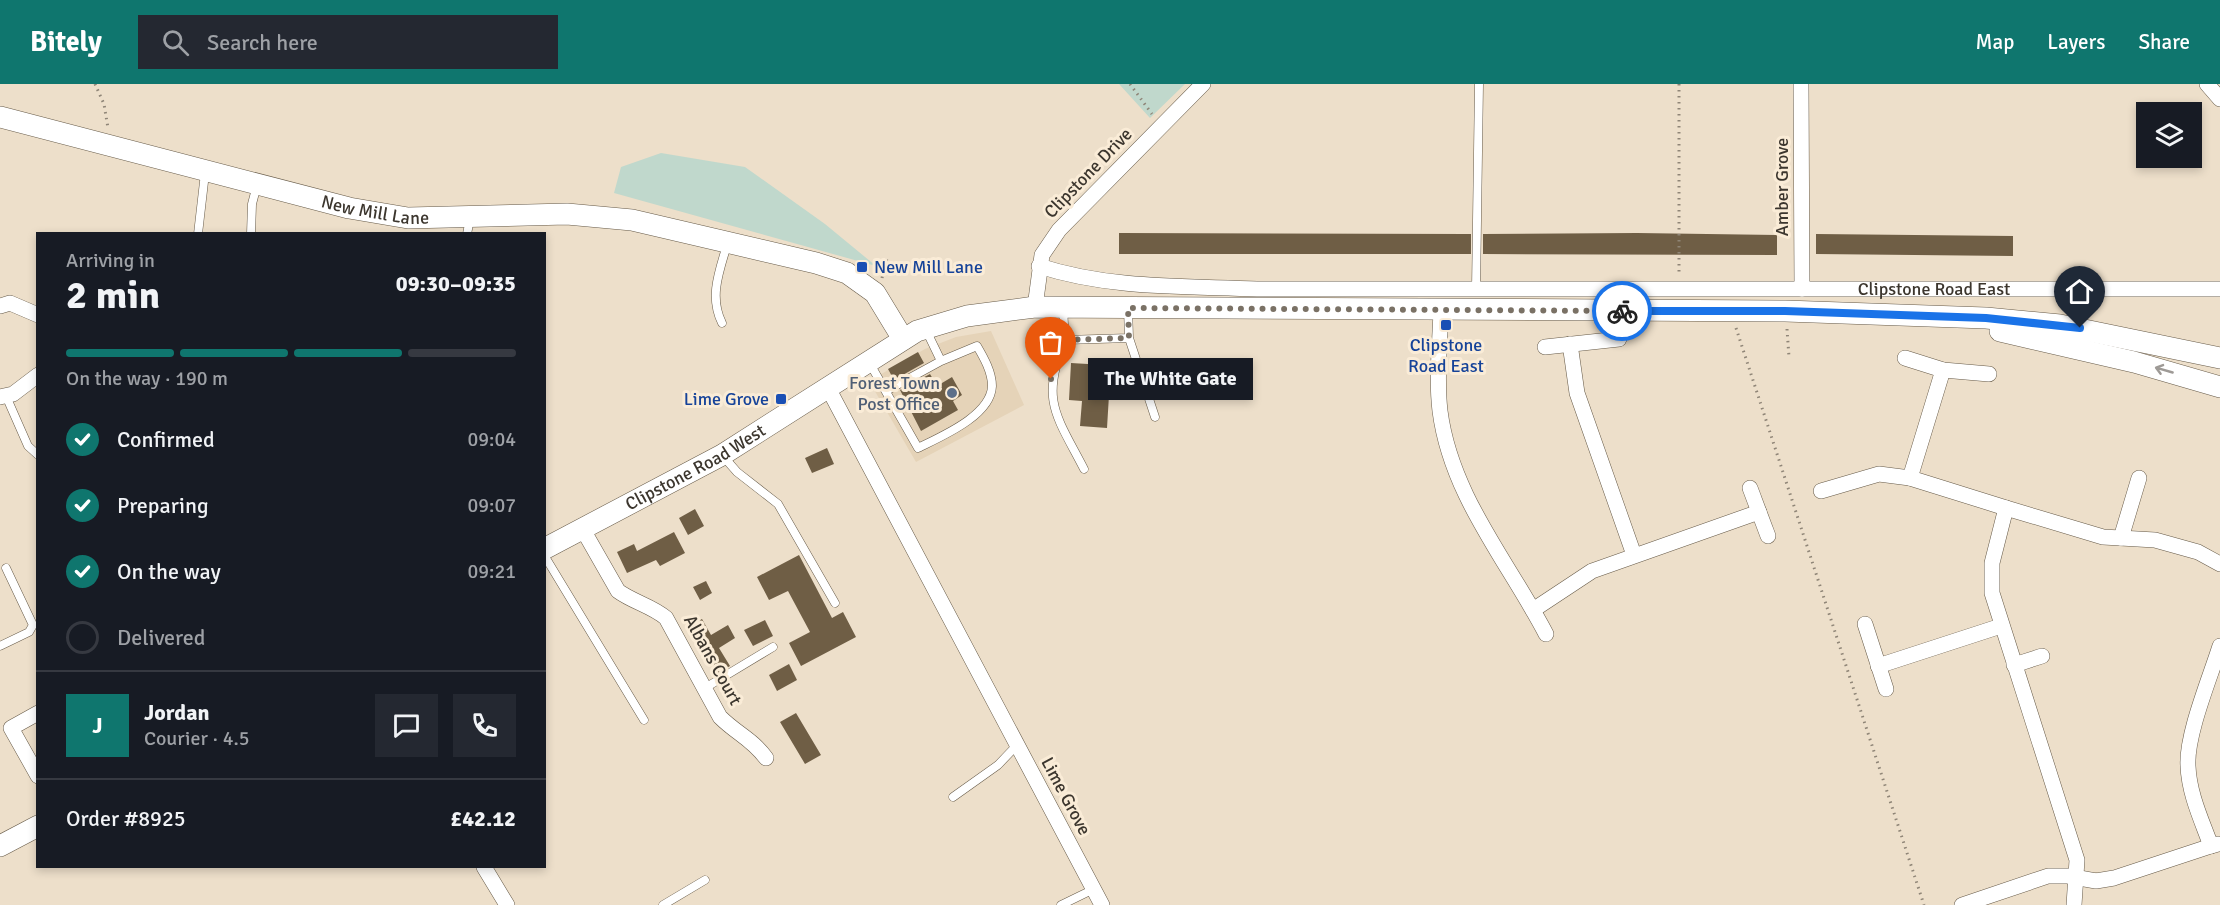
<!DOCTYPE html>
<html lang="en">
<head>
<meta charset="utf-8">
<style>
	:root { --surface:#171b24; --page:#242831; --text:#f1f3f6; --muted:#9ea1a6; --line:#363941; --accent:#0f766e }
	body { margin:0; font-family:Signika,sans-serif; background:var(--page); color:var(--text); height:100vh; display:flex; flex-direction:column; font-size:22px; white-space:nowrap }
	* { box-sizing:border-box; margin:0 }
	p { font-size:20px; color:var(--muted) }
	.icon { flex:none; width:33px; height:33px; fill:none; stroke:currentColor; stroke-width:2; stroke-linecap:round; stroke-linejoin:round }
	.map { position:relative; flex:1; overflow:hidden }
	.panel { position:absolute; left:36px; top:148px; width:510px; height:636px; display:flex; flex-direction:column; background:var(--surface); border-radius:0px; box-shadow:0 3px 9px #0003 }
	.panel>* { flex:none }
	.fabs { position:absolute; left:2136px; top:18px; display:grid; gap:12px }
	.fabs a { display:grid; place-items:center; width:66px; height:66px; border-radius:0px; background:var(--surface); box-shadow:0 3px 9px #0003; font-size:30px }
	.pin { position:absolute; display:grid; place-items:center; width:51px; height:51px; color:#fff; margin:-62px -26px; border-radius:50% 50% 50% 0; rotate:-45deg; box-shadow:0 0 6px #0007 }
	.pin .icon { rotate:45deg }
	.courier { position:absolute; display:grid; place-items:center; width:60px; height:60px; margin:-30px; border:4px solid #1a73e8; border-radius:50%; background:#fff; color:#222; box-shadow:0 2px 8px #0007 }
	.bubble { position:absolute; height:42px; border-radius:0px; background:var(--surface); box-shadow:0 3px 9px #0003; font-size:20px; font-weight:700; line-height:42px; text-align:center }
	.head em { font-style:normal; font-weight:700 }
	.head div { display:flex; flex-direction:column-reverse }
	.head { display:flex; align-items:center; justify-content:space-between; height:102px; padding:0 30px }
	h1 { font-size:39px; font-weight:700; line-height:45px }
	.bar { display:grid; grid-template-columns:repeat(4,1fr); gap:9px 6px; align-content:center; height:72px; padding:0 30px }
	.bar i { height:8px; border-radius:4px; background:var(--line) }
	.bar .current { background:var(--accent) }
	.bar p { grid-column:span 4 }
	.line { display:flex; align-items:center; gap:15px; padding:0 30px; border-top:2px solid var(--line) }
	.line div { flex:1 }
	.round { display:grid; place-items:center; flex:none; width:63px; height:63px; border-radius:0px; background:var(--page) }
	ol { padding:0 30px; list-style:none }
	li { display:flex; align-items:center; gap:18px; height:66px }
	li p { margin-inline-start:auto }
	li .icon { padding:6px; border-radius:50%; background:var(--accent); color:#fff; stroke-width:4 }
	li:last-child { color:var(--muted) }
	li i { width:33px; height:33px; border:3px solid var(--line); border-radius:50% }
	header { display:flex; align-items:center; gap:36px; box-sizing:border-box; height:84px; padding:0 30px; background:var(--accent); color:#fff }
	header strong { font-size:28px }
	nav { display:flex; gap:33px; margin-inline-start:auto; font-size:21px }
	.search { width:420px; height:54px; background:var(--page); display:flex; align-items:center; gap:15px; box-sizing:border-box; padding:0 21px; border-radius:0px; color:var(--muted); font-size:22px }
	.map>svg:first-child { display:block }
	.built { fill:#e5d3b8 }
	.green { fill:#c0d8cc }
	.building { fill:#6f5e45 }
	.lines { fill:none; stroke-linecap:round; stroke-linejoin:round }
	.lane-casing { stroke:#665a48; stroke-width:9 }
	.street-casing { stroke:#665a48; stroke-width:16 }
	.secondary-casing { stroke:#665a48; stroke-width:22 }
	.path { stroke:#8f8577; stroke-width:3; stroke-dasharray:1.5 4.5; stroke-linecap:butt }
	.lane { stroke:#fff; stroke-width:8 }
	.street { stroke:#fff; stroke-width:15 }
	.secondary { stroke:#fff; stroke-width:21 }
	.oneway { stroke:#9e9a96 }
	.done { stroke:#7a7165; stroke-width:6; stroke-dasharray:0 10.8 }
	.route { stroke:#1a73e8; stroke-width:8 }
	.transit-dot { fill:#1a4fb4; stroke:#faecd7; stroke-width:2 }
	.service-dot { fill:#5c6f8a; stroke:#faecd7; stroke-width:2 }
	.labels { text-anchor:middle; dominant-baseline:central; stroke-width:6; stroke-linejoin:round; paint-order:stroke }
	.street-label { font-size:18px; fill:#3c362e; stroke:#faecd7 }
	.transit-label { font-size:18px; fill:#164399; stroke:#faecd7; text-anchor:start }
	.service-label { font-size:18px; fill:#4e5e75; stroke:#faecd7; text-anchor:end }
</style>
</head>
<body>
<header>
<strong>Bitely</strong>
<div class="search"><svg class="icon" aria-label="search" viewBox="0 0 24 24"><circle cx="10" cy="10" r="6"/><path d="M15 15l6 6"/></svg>Search here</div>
<nav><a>Map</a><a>Layers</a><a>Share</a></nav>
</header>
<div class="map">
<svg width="2220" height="821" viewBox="0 0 2220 821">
	<rect width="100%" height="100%" fill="#eddfca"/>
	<path class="built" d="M 991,247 L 1024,321 L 916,378 L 869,297 L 925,265 L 956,253 Z"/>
	<path class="green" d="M 1119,0 L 1185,0 L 1150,34 Z
		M 661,69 L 745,83 L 825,140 L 876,182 L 614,109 L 621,83 Z"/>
	<path class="building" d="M 1119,149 L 1467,150 L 1471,150 L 1471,170 L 1119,170 Z
		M 1637,149 L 1777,151 L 1777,171 L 1483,170 L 1483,150 Z
		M 1816,150 L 2013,152 L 2013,172 L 1816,170 Z
		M 918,268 L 924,279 L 894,296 L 888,285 Z
		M 1071,279 L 1121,282 L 1119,312 L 1109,311 L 1107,344 L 1080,342 L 1082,317 L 1069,316 Z
		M 930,290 L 937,302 L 952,293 L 962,311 L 953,317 L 958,326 L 921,347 L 900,306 Z
		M 827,364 L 834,380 L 812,389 L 805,374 Z
		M 695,425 L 704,442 L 688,451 L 679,434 Z
		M 674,448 L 685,469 L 660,482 L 656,476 L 627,489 L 617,468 L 634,460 L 637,467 Z
		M 799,471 L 832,534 L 843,528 L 856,553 L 801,582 L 789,559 L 810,548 L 788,507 L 769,516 L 757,493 Z
		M 706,497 L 712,509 L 700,516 L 693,503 Z
		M 702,535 L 711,551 L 728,541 L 735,554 L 719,564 L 730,582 L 718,589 L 690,541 Z
		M 765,536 L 773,552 L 753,562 L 744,546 Z
		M 789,580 L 797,596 L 777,607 L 769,591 Z
		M 796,629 L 821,671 L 805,680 L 780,638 Z"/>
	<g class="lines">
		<defs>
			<path id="lane" d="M 198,150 L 205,89
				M 251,150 L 252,120 L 257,101
				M 467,150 L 470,135
				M 1476,205 L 1479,0
				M 1063,225 L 1065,256 L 1129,254 L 1128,224
				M 722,239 C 709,213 719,188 727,161
				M 926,246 L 941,277
				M 1129,254 L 1155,333
				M 1065,256 C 1040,316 1056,331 1084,385
				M 869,278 L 918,364 C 940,353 991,332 992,302 C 992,288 984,274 977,262 L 941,277 L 886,307
				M 6,312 L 28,362 L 38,371
				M 723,372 L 737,388 L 778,420 L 835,519
				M 544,471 L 644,636
				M 0,562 L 29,548 L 33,541 L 6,484
				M 705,604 L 773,563
				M 953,713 L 998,681 L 1017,661
				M 663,821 L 705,796
				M 1061,821 L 1094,805"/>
			<g id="street">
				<path d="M 1801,0 L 1802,205"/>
				<path d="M 2207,0 L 2220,15"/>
				<path id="s1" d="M 1039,182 C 1110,205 1183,202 1257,205 L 2220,205"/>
				<path d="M 0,222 L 10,219 L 38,231"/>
				<path d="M 1035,223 L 1042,171 L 1059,146 L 1203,0"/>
				<path d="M 1441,226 C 1440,259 1436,294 1440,327 C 1451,412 1508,477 1546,550"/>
				<path d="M 1570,260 L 1577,309 L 1634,471"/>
				<path d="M 1545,263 L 1619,255"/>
				<path d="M 1905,274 L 1943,286 L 1989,290"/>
				<path d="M 1943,286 L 1910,394 L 2006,424"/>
				<path d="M 827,302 L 1102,821"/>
				<path d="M 0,313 L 13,310 L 38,291"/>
				<path d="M 1750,404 L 1768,452"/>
				<path d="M 1821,407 L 1879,390 L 1910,394"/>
				<path d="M 582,444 L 618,507 C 633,518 652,522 666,534 L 720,633 C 737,650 751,654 766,674"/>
				<path d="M 2121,454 L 2139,394"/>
				<path d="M 1533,526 L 1592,487 L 1759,428"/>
				<path d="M 1865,540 L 1886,605"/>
				<path d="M 2014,581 L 2042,572"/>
				<path d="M 1878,582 L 2001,542"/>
				<path d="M 38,629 L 11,644 L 38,692"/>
				<path d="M 2218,760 L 2211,762 C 2202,737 2189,710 2188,682 C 2186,651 2210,594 2220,562"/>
				<path d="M 484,783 L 507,821"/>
				<path d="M 1962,821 L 2048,792 L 2068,792 L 2096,797 L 2114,794 L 2211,762"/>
				<path d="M 2074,821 L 2077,776 L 1992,509 L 1992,479 L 2006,424 L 2103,453 L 2155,456 L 2198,468 L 2220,480"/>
			</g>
			<g id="secondary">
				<path id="s2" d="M 0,33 L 349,124 L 408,134 L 567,130 L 632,136 L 816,179 L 847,189 L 875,209 L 903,255"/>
				<path d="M 2000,247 L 2134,278 L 2220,303"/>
				<path id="s3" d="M 544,465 L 722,371 L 917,247 L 967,232 L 1035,223 L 1785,227 L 1986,234 L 2060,241 L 2220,274"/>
				<path d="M 0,762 L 38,742"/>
			</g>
		</defs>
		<use href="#lane" class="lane-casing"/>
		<use href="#street" class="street-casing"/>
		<use href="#secondary" class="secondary-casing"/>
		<path class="path" d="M 95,0 L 104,20 L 108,44
			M 1130,0 L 1152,30
			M 1679,0 L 1679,191
			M 882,194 L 887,174
			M 1736,244 L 1924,821
			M 1787,245 L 1789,273"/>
		<use href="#lane" class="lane"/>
		<use href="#street" class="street"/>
		<use href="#secondary" class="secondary"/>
	</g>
	<defs><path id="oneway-shaft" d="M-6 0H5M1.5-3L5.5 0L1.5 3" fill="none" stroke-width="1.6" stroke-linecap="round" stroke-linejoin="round" transform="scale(1.5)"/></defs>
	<use class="oneway" href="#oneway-shaft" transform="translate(2164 286) rotate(-164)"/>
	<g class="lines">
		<path class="done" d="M 1051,295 L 1065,256 L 1129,254 L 1128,224 L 1622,227"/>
		<path class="route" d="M 1622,227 L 1785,227 L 1986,234 L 2080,244"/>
	</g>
	<g class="transit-dot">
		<rect x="856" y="177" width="12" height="12" rx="3"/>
		<rect x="1440" y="235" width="12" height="12" rx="3"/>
		<rect x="775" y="309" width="12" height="12" rx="3"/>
	</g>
	<circle class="service-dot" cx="952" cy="309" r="6"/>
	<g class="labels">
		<g class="street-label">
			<text transform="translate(1088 89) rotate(-46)">Clipstone Drive</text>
			<text transform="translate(1782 103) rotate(-90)">Amber Grove</text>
			<text stroke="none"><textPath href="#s2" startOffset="387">New Mill Lane</textPath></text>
			<text stroke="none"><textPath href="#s1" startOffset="897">Clipstone Road East</textPath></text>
			<text stroke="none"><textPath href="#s3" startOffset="172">Clipstone Road West</textPath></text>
			<text transform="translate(713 576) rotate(61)">Albans Court</text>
			<text transform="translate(1066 712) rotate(62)">Lime Grove</text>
		</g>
		<g class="transit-label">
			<text x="874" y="183">New Mill Lane</text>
			<text x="1446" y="261" text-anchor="middle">Clipstone<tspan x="1446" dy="21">Road East</tspan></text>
			<text x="769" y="315" text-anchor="end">Lime Grove</text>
		</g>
		<g class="service-label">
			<text x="940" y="299">Forest Town<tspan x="940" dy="21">Post Office</tspan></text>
		</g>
	</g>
</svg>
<div class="fabs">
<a><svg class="icon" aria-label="layers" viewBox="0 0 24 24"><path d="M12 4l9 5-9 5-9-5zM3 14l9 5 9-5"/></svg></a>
</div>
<div class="pin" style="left:1051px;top:295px;background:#ea580c"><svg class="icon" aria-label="bag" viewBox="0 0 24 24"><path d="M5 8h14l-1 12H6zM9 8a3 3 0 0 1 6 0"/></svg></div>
<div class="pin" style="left:2080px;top:244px;background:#1f2937"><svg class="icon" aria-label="home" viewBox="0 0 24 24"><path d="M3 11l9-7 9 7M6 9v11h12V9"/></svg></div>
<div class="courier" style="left:1622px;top:227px"><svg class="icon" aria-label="bike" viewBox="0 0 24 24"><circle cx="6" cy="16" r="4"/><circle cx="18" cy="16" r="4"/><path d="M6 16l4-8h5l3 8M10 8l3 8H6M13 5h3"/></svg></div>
<div class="bubble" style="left:1088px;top:274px;width:165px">The White Gate</div>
<section class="panel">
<div class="head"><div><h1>2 min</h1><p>Arriving in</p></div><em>09:30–09:35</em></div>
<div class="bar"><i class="current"></i><i class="current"></i><i class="current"></i><i></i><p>On the way · 190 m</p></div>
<ol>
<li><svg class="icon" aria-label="check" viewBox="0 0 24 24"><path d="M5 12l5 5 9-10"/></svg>Confirmed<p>09:04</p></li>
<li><svg class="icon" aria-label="check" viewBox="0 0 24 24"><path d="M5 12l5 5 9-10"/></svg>Preparing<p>09:07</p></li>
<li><svg class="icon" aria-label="check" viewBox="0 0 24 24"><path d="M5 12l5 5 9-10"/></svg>On the way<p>09:21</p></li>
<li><i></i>Delivered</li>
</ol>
<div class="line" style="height:108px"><b class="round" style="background:var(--accent);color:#fff">J</b><div><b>Jordan</b><p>Courier · 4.5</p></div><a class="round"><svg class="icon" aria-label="chat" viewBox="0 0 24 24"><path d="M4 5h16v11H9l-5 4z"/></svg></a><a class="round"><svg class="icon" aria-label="phone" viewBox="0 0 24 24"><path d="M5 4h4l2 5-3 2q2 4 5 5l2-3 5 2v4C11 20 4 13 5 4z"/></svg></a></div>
<div class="line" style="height:78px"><div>Order #8925</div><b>£42.12</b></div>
</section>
</div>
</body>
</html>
